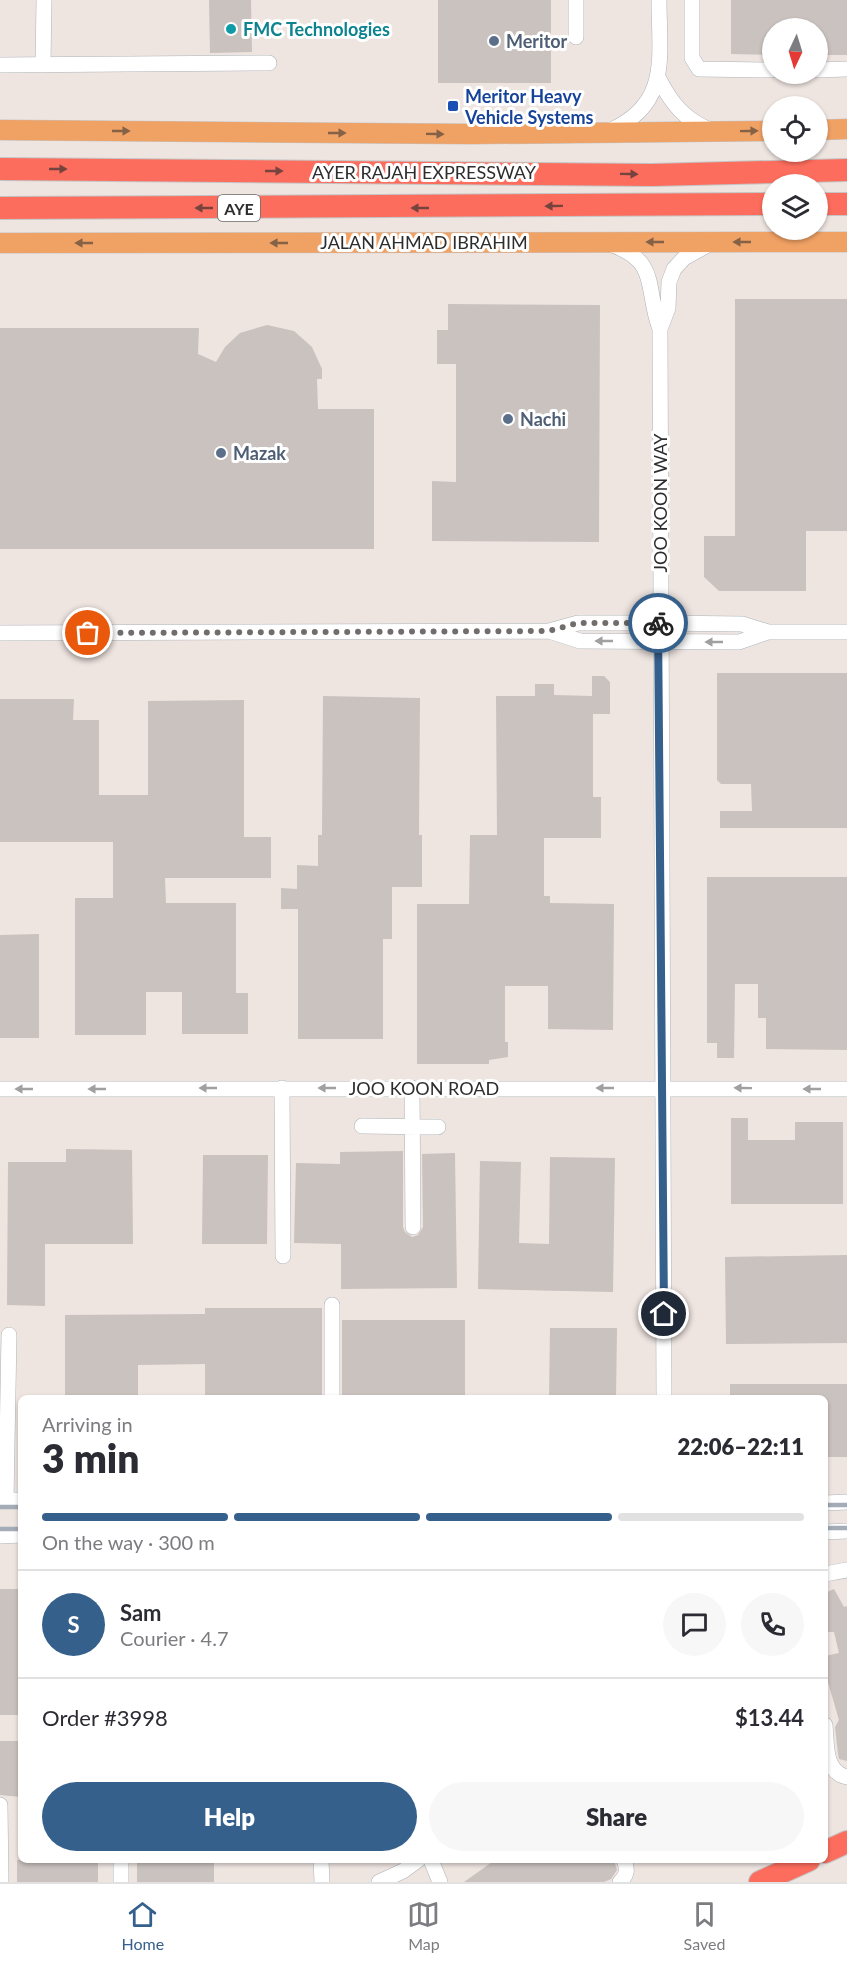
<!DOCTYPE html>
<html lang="en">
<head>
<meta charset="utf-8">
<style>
	:root { --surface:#fff; --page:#f7f7f7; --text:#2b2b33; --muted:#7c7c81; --line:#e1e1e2; --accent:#36608c }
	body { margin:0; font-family:Lato,sans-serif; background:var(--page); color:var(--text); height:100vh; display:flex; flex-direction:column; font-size:22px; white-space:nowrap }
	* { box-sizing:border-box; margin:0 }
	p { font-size:20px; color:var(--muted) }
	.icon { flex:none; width:33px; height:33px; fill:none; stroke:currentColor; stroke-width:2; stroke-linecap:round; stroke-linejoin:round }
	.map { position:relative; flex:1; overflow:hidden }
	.drawer { position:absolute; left:18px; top:1395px; width:810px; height:468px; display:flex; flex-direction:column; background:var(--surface); border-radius:9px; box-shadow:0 2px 4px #0004 }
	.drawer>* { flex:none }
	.needle { width:39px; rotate:184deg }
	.buttons { position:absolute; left:762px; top:18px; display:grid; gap:12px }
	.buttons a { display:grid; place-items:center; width:66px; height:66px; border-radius:50%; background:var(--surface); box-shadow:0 2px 4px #0004; font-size:30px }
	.pin { position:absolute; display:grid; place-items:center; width:51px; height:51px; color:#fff; margin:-26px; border:3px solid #fff; border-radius:50%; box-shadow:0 2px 6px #0007 }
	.courier { position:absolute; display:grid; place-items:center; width:60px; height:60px; margin:-30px; border:4px solid #36608c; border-radius:50%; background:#fff; color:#222; box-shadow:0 2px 8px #0007 }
	.headline em { font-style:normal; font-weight:800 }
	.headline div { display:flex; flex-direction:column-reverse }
	.headline { display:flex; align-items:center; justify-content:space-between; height:102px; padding:0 24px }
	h1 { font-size:39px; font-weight:800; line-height:45px }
	.bar { display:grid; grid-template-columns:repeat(4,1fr); gap:9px 6px; align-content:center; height:72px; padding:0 24px }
	.bar i { height:8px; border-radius:4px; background:var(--line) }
	.bar .current { background:var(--accent) }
	.bar p { grid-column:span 4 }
	.line { display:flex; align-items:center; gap:15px; padding:0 24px; border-top:2px solid var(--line) }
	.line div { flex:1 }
	.round { display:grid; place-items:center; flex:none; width:63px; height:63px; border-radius:32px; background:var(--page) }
	.cta { display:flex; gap:12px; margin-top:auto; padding:12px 24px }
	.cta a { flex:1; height:69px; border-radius:36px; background:var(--accent); color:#fff; font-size:24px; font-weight:800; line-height:69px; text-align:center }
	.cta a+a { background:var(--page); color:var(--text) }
	.tab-bar { display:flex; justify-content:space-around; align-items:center; height:84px; border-top:2px solid var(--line); background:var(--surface); font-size:16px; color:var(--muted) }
	.tab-bar a { display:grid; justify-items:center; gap:3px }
	.tab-bar .current { color:var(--accent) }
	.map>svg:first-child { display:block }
	.building { fill:#cac2bf }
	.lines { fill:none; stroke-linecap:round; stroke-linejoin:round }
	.minor-casing { stroke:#adb4b9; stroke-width:16 }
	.major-casing { stroke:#c4c4c4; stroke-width:21 }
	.highway-casing { stroke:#c4c4c4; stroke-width:24 }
	.minor { stroke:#fff; stroke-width:15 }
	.major { stroke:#f0a164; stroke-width:20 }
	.highway { stroke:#fd6d5d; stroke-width:22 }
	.rail { stroke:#a3acb7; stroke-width:4.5 }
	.oneway { fill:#856146 }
	.oneway2 { fill:#76433e }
	.oneway3 { fill:#a0a0a0 }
	.done { stroke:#716d6c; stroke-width:6; stroke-dasharray:0 10.8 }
	.route { stroke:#36608c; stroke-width:8 }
	.culture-dot { fill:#0f9aa8; stroke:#fff; stroke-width:2 }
	.service-dot { fill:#5c6f8a; stroke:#fff; stroke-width:2 }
	.transit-dot { fill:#1a4fb4; stroke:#fff; stroke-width:2 }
	.labels { text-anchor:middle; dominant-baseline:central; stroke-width:6; stroke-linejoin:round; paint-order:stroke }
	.shield { fill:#fff; stroke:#6c6c6c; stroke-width:1.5 }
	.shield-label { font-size:16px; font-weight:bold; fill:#2d2d2d }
	.culture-label { font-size:18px; font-weight:bold; fill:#0d838f; stroke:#fff; text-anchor:start }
	.service-label { font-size:18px; font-weight:bold; fill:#4e5e75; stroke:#fff; text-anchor:start }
	.transit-label { font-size:18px; font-weight:bold; fill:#164399; stroke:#fff; text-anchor:start }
	.street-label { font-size:18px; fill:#2d2d2d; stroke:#fff }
</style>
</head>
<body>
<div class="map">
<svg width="847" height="1882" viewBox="0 0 847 1882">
	<rect width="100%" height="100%" fill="#eee4e0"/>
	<path class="building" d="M 209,0 L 251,0 L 252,52 L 210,53 Z
		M 438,0 L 551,0 L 551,83 L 438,83 Z
		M 731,0 L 847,0 L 847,55 L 818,55 L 818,28 L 772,28 L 772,55 L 731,54 Z
		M 735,299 L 847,299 L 847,531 L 806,531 L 806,591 L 719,591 L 704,577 L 704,536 L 735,536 Z
		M 448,304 L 600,305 L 599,542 L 432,541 L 432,481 L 456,482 L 456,364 L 437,364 L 437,330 L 448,330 Z
		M 267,325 L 294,331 L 312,347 L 322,369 L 322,379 L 317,379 L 318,409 L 374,409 L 374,549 L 0,549 L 0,328 L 199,328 L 198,354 L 216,362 L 225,347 L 240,333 Z
		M 717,673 L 847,673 L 847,828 L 720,828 L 720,811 L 752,811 L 751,784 L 721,784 L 717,780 Z
		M 592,676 L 604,676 L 610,682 L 610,714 L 593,714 L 593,797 L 601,797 L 601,838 L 544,838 L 544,896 L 550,896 L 550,903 L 614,904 L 613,1030 L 548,1029 L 548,986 L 505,986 L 505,1042 L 508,1042 L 508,1057 L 489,1060 L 489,1064 L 417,1064 L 417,904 L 469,904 L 470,835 L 497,835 L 496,696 L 535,696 L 535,684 L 554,684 L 554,695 L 592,696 Z
		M 323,696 L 420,698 L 419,835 L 422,835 L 422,887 L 392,887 L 392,939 L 383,939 L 383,1039 L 298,1039 L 298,909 L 281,909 L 281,888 L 297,889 L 297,865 L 318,866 L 318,835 L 322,835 Z
		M 0,699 L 74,699 L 73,720 L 99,720 L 99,795 L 148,795 L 148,701 L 244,700 L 244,837 L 271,837 L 271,878 L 165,878 L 166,903 L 236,903 L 236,993 L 248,993 L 248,1034 L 182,1034 L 182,992 L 146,992 L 146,1035 L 75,1035 L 75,898 L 113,898 L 113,842 L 0,842 Z
		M 707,877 L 847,877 L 847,1050 L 766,1049 L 766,1018 L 758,1018 L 758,984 L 735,984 L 734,1058 L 717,1058 L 717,1043 L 707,1043 Z
		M 39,934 L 39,1038 L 0,1038 L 0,935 Z
		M 731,1118 L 748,1118 L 748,1140 L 795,1140 L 795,1122 L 843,1122 L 843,1204 L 731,1204 Z
		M 66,1149 L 132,1150 L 133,1244 L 45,1244 L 45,1306 L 7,1305 L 8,1162 L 66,1162 Z
		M 403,1151 L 403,1227 L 405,1232 L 412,1237 L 418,1235 L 423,1227 L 422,1154 L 455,1153 L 457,1288 L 341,1289 L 341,1244 L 294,1243 L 296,1163 L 340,1164 L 340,1152 Z
		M 203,1155 L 268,1155 L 267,1244 L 202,1244 Z
		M 550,1157 L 615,1158 L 613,1292 L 478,1289 L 480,1161 L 521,1162 L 519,1243 L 549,1244 Z
		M 847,1255 L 847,1343 L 726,1344 L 725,1257 Z
		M 205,1308 L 322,1308 L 322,1398 L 205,1398 L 205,1364 L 138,1365 L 138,1398 L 65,1398 L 65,1315 L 205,1314 Z
		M 342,1320 L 465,1320 L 465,1398 L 342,1398 Z
		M 550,1328 L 617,1328 L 616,1398 L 549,1398 Z
		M 730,1384 L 847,1384 L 847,1457 L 825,1457 L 825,1398 L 730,1398 Z
		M 0,1589 L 21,1589 L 21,1715 L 0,1715 Z
		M 834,1589 L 844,1607 L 847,1606 L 847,1761 L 839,1759 L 838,1754 L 835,1727 L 839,1720 L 825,1672 L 825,1656 L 839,1653 L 834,1632 L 825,1632 L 825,1593 Z
		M 0,1741 L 21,1741 L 21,1797 L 0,1795 Z
		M 17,1860 L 98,1860 L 98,1882 L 17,1882 Z
		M 137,1860 L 214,1860 L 214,1882 L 137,1882 Z
		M 495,1860 L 614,1860 L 617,1870 L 611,1879 L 604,1882 L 464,1882 Z"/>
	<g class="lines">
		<defs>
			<path id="minor" d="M 692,0 L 692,58 L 699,69 L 772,70
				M 576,37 L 576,0
				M 0,65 L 269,63
				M 43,65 L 44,0
				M 818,70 L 847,69
				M 659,79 C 671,103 685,120 710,130
				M 609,131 C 671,104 659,57 659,0
				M 612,245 C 660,261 645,290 660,329 L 664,1398
				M 660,329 L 668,308 L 669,282 L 674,269 L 684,258 L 713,242
				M 549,631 L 580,641 L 739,642 L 768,632 L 847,632
				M 0,633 L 549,631 L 578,623 L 660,623 L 742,624 L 768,632
				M 282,1088 L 283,1256
				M 412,1088 L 413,1227
				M 0,1089 L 847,1089
				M 362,1126 L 438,1127
				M 332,1398 L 332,1305
				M 0,1500 L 21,1500
				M 6,1500 L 9,1335
				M 825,1503 L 847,1502
				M 825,1532 L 847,1531
				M 0,1536 L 21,1535
				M 825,1574 L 847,1570
				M 825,1725 C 827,1745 824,1772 847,1777
				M 0,1805 L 1,1882
				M 321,1860 L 322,1882
				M 431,1860 L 440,1882
				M 121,1882 L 121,1860
				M 379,1882 L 403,1871 L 418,1860
				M 620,1882 C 627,1875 628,1870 624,1860"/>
			<path id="major" d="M 0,130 L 472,134 L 772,131
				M 818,130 L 847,129
				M 0,243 L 847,242"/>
			<path id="highway" d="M 0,169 L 652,175 L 847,170
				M 818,204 L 847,204
				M 0,208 L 772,204
				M 825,1852 L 847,1842
				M 760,1882 L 809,1860"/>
		</defs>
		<use href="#minor" class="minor-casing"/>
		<use href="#major" class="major-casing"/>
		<use href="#highway" class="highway-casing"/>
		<use href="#minor" class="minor"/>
		<use href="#major" class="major"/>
		<use href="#highway" class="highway"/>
		<path class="rail" d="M 825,1505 L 847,1505
			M 0,1507 L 21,1507
			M 825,1528 L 847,1528
			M 0,1529 L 21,1529"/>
	</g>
	<defs><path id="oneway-solid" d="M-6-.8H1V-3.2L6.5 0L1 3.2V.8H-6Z" transform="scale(1.5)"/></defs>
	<g class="oneway">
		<use href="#oneway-solid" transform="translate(121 131)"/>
		<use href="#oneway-solid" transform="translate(749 131) rotate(-1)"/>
		<use href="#oneway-solid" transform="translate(337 133)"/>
		<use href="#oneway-solid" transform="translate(435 134) rotate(1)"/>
		<use href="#oneway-solid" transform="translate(655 242) rotate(-180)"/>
		<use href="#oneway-solid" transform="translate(742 242) rotate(180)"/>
		<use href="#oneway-solid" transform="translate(84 243) rotate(180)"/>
		<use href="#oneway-solid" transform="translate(279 243) rotate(180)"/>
	</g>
	<g class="oneway2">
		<use href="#oneway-solid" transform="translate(58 169)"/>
		<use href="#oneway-solid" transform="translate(274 171)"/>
		<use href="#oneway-solid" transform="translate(629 174) rotate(1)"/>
		<use href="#oneway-solid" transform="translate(554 206) rotate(179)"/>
		<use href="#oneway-solid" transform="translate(204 208) rotate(180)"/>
		<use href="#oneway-solid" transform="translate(420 208) rotate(180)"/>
	</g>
	<g class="oneway3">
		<use href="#oneway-solid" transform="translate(604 641) rotate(180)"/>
		<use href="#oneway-solid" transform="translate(714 642) rotate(-180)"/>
		<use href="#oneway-solid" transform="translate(208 1088) rotate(180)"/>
		<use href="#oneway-solid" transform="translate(327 1088) rotate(180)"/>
		<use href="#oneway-solid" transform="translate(605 1088) rotate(180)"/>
		<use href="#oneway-solid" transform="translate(743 1088) rotate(-179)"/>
		<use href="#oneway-solid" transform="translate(24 1089) rotate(180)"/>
		<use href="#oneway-solid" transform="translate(97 1089) rotate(180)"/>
		<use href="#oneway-solid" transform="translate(812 1089) rotate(-180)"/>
	</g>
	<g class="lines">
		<path class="done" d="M 88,633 L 549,631 L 578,623 L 658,623"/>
		<path class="route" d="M 658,623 L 664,1314"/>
	</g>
	<circle class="culture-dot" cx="231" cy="29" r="6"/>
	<g class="service-dot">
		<circle cx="494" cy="41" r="6"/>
		<circle cx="508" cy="419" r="6"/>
		<circle cx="221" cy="453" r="6"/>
	</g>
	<rect class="transit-dot" x="447" y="100" width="12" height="12" rx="3"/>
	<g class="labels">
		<rect class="shield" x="218" y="195" width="42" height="26" rx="4.5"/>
		<g class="shield-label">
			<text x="239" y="208">AYE</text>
		</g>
		<g class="culture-label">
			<text x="243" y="29">FMC Technologies</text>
		</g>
		<g class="service-label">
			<text x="506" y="41">Meritor</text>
			<text x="520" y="419">Nachi</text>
			<text x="233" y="453">Mazak</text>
		</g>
		<g class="transit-label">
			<text x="465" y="96">Meritor Heavy<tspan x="465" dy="21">Vehicle Systems</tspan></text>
		</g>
		<g class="street-label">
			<text x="424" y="172">AYER RAJAH EXPRESSWAY</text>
			<text x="424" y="242">JALAN AHMAD IBRAHIM</text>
			<text transform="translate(660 503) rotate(-90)">JOO KOON WAY</text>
			<text x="424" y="1088">JOO KOON ROAD</text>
		</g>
	</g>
</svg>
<div class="buttons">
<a><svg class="needle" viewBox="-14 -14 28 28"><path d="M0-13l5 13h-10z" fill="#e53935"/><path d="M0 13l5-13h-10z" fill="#7c7c81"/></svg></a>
<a><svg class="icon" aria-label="locate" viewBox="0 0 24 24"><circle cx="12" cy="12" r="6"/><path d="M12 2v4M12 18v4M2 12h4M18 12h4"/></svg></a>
<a><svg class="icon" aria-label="layers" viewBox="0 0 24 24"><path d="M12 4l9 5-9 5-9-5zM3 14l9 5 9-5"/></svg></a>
</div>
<div class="pin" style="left:88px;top:633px;background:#ea580c"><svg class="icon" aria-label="bag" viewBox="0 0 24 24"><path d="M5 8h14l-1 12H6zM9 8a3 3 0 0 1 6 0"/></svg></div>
<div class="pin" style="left:664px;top:1314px;background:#1f2937"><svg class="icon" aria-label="home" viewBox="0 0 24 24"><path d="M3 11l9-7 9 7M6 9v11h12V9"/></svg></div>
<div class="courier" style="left:658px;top:623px"><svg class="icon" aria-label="bike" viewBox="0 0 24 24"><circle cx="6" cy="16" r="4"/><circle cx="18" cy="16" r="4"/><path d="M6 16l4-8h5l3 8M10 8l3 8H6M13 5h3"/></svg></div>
<section class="drawer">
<div class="headline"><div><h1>3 min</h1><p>Arriving in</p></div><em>22:06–22:11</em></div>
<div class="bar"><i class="current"></i><i class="current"></i><i class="current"></i><i></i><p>On the way · 300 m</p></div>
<div class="line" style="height:108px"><b class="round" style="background:var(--accent);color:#fff">S</b><div><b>Sam</b><p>Courier · 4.7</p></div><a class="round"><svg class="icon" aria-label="chat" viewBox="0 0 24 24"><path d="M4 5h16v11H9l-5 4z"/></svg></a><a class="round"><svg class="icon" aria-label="phone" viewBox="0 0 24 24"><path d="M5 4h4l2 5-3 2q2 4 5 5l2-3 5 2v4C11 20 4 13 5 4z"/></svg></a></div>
<div class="line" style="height:78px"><div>Order #3998</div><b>$13.44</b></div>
<div class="cta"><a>Help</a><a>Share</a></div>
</section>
</div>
<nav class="tab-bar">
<a class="current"><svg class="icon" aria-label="home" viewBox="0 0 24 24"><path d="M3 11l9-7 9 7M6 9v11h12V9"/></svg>Home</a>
<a><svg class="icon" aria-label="map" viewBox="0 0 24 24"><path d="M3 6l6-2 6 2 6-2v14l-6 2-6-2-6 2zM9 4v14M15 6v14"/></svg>Map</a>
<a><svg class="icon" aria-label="saved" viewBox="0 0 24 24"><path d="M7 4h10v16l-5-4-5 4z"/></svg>Saved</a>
</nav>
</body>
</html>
